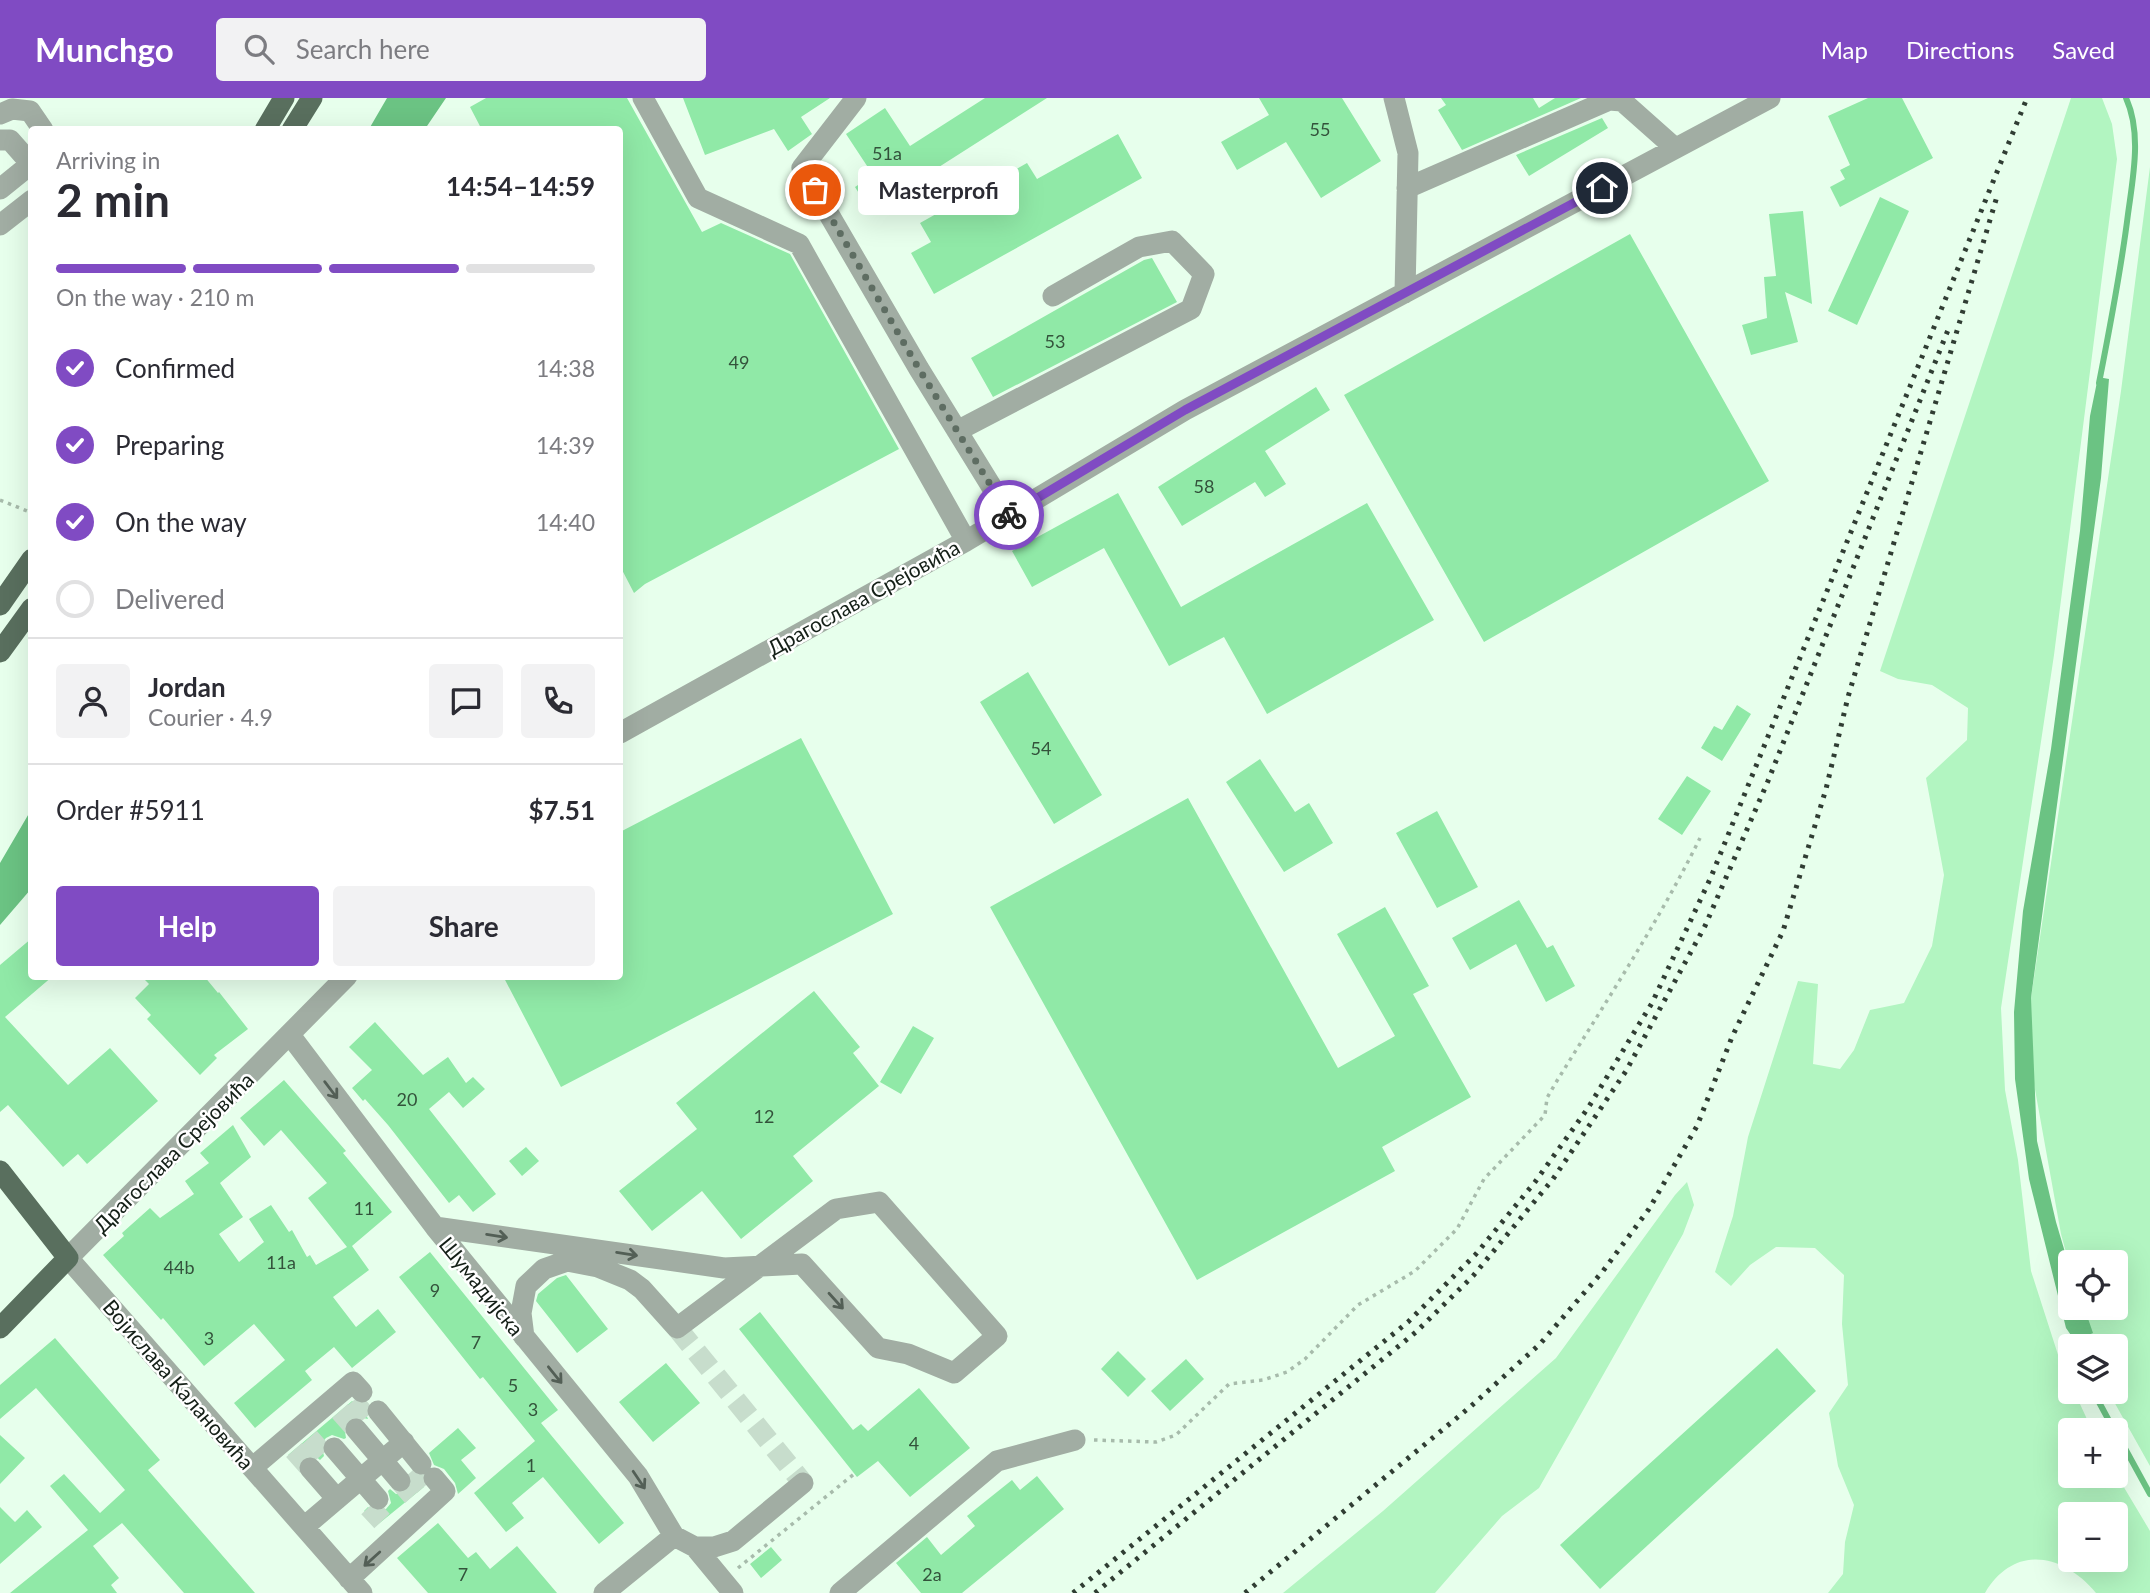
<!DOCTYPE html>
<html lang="en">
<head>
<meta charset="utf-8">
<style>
	:root { --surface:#fff; --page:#f2f2f3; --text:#2b2b33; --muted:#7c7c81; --line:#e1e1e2; --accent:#804bc3 }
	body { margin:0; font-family:Lato,sans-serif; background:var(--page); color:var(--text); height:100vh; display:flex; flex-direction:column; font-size:26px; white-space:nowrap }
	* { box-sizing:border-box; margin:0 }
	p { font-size:23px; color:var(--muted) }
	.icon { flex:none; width:38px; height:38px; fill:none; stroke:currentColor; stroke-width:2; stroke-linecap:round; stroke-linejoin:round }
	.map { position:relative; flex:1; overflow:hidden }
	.drawer { position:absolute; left:28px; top:28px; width:595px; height:854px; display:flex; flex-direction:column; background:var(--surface); border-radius:7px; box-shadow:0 7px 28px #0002 }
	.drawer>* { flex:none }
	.buttons { position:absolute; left:2058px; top:1152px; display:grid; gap:14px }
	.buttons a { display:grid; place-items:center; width:70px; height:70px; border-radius:7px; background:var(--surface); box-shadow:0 7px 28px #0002; font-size:35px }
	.pin { position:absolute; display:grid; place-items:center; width:60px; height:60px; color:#fff; margin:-30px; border:4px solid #fff; border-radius:50%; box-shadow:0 2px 7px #0007 }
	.courier { position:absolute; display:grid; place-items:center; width:70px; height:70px; margin:-35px; border:5px solid #804bc3; border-radius:50%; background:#fff; color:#222; box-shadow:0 2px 9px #0007 }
	.bubble { position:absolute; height:49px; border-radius:7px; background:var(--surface); box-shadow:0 7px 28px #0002; font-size:23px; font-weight:700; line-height:49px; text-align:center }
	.headline em { font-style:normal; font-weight:700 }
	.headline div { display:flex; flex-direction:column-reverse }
	.headline { display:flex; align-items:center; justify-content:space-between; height:119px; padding:0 28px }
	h1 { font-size:46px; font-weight:700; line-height:52px }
	.bar { display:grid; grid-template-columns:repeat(4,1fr); gap:10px 7px; align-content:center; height:84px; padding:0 28px }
	.bar i { height:9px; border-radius:5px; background:var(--line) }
	.bar .current { background:var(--accent) }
	.bar p { grid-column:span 4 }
	.line { display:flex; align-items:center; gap:18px; padding:0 28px; border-top:2px solid var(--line) }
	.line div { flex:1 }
	.round { display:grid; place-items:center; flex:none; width:74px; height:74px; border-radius:7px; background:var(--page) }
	ol { padding:0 28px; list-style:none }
	li { display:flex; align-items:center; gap:21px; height:77px }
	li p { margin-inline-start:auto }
	li .icon { padding:7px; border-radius:50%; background:var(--accent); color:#fff; stroke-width:4 }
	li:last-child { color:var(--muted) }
	li i { width:38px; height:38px; border:4px solid var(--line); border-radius:50% }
	.primary-button { display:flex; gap:14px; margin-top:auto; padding:14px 28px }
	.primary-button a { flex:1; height:80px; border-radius:7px; background:var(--accent); color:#fff; font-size:28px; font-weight:700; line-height:80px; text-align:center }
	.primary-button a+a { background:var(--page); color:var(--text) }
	header { display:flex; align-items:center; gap:42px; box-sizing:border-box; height:98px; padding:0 35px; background:var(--accent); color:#fff }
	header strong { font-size:33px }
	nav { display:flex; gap:38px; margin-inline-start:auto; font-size:24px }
	.search { width:490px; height:63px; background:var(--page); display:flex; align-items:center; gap:18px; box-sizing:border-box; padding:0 24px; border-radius:7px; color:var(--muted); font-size:26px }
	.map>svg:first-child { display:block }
	.green { fill:#b2f5c1; fill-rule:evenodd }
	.water { fill:#6bc383 }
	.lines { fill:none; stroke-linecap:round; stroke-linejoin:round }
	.stream { stroke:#6bc383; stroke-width:6 }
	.building { fill:#90e9a7 }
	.minor-tunnel { stroke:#c7ddcc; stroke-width:21; stroke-dasharray:21 10; stroke-linecap:butt }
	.path { stroke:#a7bbab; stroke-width:3.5; stroke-dasharray:3.5 5; stroke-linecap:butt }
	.minor { stroke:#a1ada3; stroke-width:21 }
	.major { stroke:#596f5e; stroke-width:21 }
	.rail { stroke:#303d33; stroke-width:5; stroke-dasharray:3.5 7; stroke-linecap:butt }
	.oneway { stroke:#535f56 }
	.done { stroke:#5e6d62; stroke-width:7; stroke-dasharray:0 12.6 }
	.route { stroke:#804bc3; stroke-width:9 }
	.labels { text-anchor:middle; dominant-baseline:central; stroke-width:5; stroke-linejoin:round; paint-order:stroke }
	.number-label { font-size:18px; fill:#33523b }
	.street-label { font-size:21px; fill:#141f17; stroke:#fff }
</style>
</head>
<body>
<header>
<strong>Munchgo</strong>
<div class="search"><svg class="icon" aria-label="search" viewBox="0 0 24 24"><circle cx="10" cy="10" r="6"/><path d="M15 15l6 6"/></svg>Search here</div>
<nav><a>Map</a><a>Directions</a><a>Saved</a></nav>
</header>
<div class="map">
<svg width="2150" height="1495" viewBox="0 0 2150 1495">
	<rect width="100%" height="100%" fill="#e7ffec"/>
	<path class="green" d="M 2071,0 L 2102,0 L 2112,26 L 2117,61 L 2054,557 L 2001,910 L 2005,992 L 2018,1062 L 2031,1173 L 2061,1266 L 2070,1286 L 2070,1293 L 2074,1293 L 2092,1332 L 2070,1332 L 2070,1377 L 2116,1376 L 2150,1433 L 2150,1495 L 2096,1495 C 2063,1455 2014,1446 1985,1495 L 1828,1495 L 1843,1476 L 1845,1444 L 1854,1407 L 1838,1368 L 1829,1315 L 1848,1287 L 1842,1226 L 1844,1177 L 1815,1150 L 1776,1149 L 1750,1167 L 1731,1188 L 1715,1174 L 1733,1118 L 1748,1039 L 1798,883 L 1818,886 L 1813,966 L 1840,971 L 1854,952 L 1870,912 L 1904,905 L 1932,848 L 1944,777 L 1926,680 L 1967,642 L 1968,610 L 1932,587 L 1898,581 L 1880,573 ZM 2070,1416 L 2116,1416 L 2116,1461 L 2070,1461 Z
		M 2150,69 L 2150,1368 L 2108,1293 L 2116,1293 L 2116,1248 L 2092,1248 L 2081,1209 L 2116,1209 L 2116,1164 L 2070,1164 L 2070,1169 L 2061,1136 L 2029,958 L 2031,900 L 2121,293 Z
		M 1687,1084 L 1694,1107 L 1683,1136 L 1539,1390 L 1502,1418 L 1435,1495 L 1283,1495 L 1383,1413 L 1556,1260 L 1675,1097 Z"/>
	<path class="water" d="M 387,0 L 446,0 L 425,31 L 369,31 Z
		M 2098,279 L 2109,281 L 2101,380 L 2031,900 L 2037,1043 L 2056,1124 L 2070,1171 L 2070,1209 L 2084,1209 L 2093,1235 L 2075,1243 L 2066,1230 L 2029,1081 L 2015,981 L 2014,914 L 2023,813 L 2051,651 L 2080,433 L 2090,318 Z
		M 31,712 L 31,791 L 0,827 L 0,765 Z"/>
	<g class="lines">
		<path class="stream" d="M 2099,285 C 2110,229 2121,173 2128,116 C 2133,79 2142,35 2126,0
			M 2093,1293 L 2114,1332
			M 2116,1334 L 2150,1396"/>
	</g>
	<path class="building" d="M 486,0 L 627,0 L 702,134 L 721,125 L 790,156 L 899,351 L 645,486 L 634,495 L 620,468 L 620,32 L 482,32 L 470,9 Z
		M 683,0 L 830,0 L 801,19 L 812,36 L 788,53 L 774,31 L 705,57 Z
		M 985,0 L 1047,0 L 870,113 L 855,89 L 873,77 L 846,36 L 885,10 L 910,48 Z
		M 1259,0 L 1342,0 L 1381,63 L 1321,100 L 1286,44 L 1237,72 L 1221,44 L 1269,17 Z
		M 1441,0 L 1533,0 L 1539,10 L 1555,0 L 1581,0 L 1462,52 L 1438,12 L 1446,7 Z
		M 1868,0 L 1902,0 L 1933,60 L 1840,109 L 1830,89 L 1845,81 L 1840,72 L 1850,67 L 1828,18 Z
		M 1602,20 L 1608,30 L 1529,78 L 1516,57 Z
		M 1118,36 L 1142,80 L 934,196 L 911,155 L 931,144 L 920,125 L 1027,65 L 1037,81 Z
		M 1880,99 L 1909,113 L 1857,227 L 1828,213 Z
		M 1803,113 L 1812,206 L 1785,194 L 1798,244 L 1751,257 L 1742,227 L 1767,220 L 1764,179 L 1776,178 L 1769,116 Z
		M 1630,136 L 1769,383 L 1484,544 L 1344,297 Z
		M 1152,160 L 1177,204 L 993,299 L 971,260 L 1144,162 Z
		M 1316,289 L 1330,312 L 1265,353 L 1286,386 L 1265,399 L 1255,384 L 1182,428 L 1158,389 Z
		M 1118,395 L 1181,509 L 1367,405 L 1434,522 L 1267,616 L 1224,539 L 1169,568 L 1104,450 L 1032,489 L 1012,453 Z
		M 1028,574 L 1102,697 L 1054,726 L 980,604 Z
		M 1737,607 L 1751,616 L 1722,663 L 1701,650 L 1714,628 L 1722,632 Z
		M 801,640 L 893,816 L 561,989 L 503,878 L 620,878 L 620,734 Z
		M 1260,661 L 1295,714 L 1309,705 L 1333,745 L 1284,774 L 1226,684 Z
		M 1687,678 L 1711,693 L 1682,737 L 1658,721 Z
		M 1188,700 L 1338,970 L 1395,938 L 1337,836 L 1385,809 L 1429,888 L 1413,896 L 1471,999 L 1382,1049 L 1395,1073 L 1197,1182 L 990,809 Z
		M 1437,713 L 1478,789 L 1437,810 L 1396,735 Z
		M 1519,802 L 1547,850 L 1553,847 L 1575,888 L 1546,904 L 1516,846 L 1470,872 L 1452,840 Z
		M 32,840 L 32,878 L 53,878 L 5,919 L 68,987 L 110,950 L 158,1003 L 87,1066 L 78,1056 L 63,1069 L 8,1007 L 0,1014 L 0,867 Z
		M 141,878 L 204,878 L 218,895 L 219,894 L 248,931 L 214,957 L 217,960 L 200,977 L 147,921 L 151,917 L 135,900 L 149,886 Z
		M 814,893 L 860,949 L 853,955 L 879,988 L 793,1058 L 813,1083 L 741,1141 L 702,1093 L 652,1133 L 619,1093 L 697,1031 L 676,1005 Z
		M 375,924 L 423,977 L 448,959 L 466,985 L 473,979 L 485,991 L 463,1010 L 449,994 L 429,1011 L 496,1096 L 473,1114 L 459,1097 L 449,1105 L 388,1027 L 365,1001 L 363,1003 L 352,990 L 372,972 L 349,949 Z
		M 913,928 L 934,940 L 901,996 L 880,984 Z
		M 284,982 L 346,1053 L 343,1055 L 392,1114 L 352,1148 L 369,1172 L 333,1199 L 356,1229 L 378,1211 L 396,1234 L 352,1270 L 334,1249 L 305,1273 L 312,1282 L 255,1330 L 234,1305 L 285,1262 L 254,1226 L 204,1268 L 163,1220 L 161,1222 L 103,1157 L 124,1138 L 122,1135 L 150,1110 L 160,1120 L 194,1096 L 185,1083 L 209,1065 L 200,1055 L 233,1027 L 251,1059 L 220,1085 L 243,1119 L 219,1136 L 239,1164 L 264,1144 L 249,1121 L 271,1107 L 289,1134 L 292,1132 L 307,1159 L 310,1157 L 316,1167 L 347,1149 L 308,1100 L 327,1085 L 281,1032 L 264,1048 L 240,1020 Z
		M 526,1049 L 539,1063 L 522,1078 L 509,1063 Z
		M 430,1154 L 558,1312 L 541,1325 L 624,1425 L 599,1446 L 543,1379 L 512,1405 L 524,1420 L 506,1434 L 474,1395 L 535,1343 L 483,1279 L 480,1281 L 399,1179 Z
		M 566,1177 L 608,1231 L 577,1255 L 536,1203 L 538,1196 L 557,1180 Z
		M 760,1214 L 853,1332 L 861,1326 L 868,1333 L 919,1290 L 970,1350 L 910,1399 L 878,1363 L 857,1379 L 739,1231 Z
		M 55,1240 L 160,1362 L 148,1372 L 255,1495 L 184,1495 L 122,1425 L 93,1448 L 119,1480 L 111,1487 L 117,1495 L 10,1495 L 88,1432 L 50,1388 L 64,1376 L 100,1415 L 125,1392 L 36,1290 L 0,1321 L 0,1287 Z
		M 1777,1250 L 1816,1293 L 1600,1491 L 1560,1447 Z
		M 1118,1253 L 1146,1281 L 1128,1299 L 1101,1271 Z
		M 1186,1261 L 1204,1281 L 1170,1313 L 1151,1293 Z
		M 666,1265 L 700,1305 L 653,1344 L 619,1304 Z
		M 352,1303 L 359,1307 L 368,1305 L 365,1314 L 368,1321 L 354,1318 L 348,1321 L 344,1327 L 346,1340 L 344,1341 L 332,1337 L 326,1340 L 321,1346 L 324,1358 L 320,1362 L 314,1357 L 307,1357 L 301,1361 L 297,1368 L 288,1357 Z
		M 458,1330 L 476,1350 L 461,1362 L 476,1380 L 458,1396 L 455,1385 L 444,1371 L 434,1367 L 429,1355 Z
		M 0,1337 L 25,1360 L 0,1386 Z
		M 410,1375 L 421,1379 L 424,1389 L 376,1428 L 364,1413 L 368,1409 L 374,1414 L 386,1411 L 391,1405 L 388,1393 L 390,1391 L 396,1396 L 408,1393 L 412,1387 Z
		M 1037,1378 L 1064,1411 L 962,1495 L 921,1495 L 896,1465 L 927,1439 L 941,1457 L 975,1428 L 967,1418 L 1012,1382 L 1020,1392 Z
		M 0,1409 L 15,1424 L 27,1412 L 42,1429 L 0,1466 Z
		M 438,1425 L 468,1460 L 476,1454 L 490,1471 L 517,1448 L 557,1495 L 428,1495 L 397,1460 Z
		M 771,1449 L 782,1462 L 761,1480 L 750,1466 Z"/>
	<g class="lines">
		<path class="minor-tunnel" d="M 677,1230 L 803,1385
			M 353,1303 L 368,1321
			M 340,1313 L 356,1331
			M 309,1340 L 325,1358
			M 294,1352 L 310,1370
			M 412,1373 L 425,1388
			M 400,1383 L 413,1398
			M 369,1409 L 382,1423"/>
		<path class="path" d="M 0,402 L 32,415
			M 1094,1342 L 1156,1344 L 1176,1337 L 1229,1286 L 1263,1282 L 1287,1274 L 1305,1261 L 1358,1207 L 1415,1173 L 1457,1131 L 1484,1081 L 1545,1017 L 1547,1000 L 1555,986 C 1605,905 1658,825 1700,740
			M 738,1470 L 854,1376"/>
		<path class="minor" d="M 643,0 L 698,100 L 799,146 L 966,443
			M 856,0 L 802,70 L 919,271 L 1009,417
			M 1394,0 L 1408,55 L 1405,195
			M 0,16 L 12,11 L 30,13 L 43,32
			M 0,42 L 10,42 L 32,67
			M 1407,90 L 1609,2 L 1622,3 L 1675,50
			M 0,91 L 31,66
			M 0,127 L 32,102
			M 957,333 L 1191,211 L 1204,176 L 1172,143 L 1139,149 L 1053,198
			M 620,635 L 966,443 L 1185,312 L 1770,0
			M 347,878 L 68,1160 L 362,1495
			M 290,937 L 435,1129 L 638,1378 L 674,1438
			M 435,1129 L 724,1170 L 802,1166 L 878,1250 L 908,1256 L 954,1275 L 997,1238 L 879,1104 L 836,1111 L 677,1230 L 642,1191 L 630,1182 L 598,1169 L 567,1163 L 544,1171 L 526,1188 L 521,1215 L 524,1239
			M 378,1313 L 421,1366
			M 356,1331 L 400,1383
			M 334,1350 L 378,1401
			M 252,1370 L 353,1284 L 362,1294
			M 310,1370 L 337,1401
			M 304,1429 L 404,1344
			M 674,1438 L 695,1449 L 714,1449 L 733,1443 L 803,1385
			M 695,1449 L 733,1495
			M 349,1481 L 445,1393 L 434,1380
			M 604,1495 L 674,1438
			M 840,1495 L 997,1363 L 1075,1342"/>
		<path class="major" d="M 265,32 L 284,0
			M 292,32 L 312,0
			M 0,507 L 32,461
			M 0,554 L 32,510
			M 0,1073 L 68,1160 L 0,1230"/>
		<path class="rail" d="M 1073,1495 L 1408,1224 L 1476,1156 L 1535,1084 L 1588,1010 L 1652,905 L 1711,779 L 2027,0
			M 1095,1495 L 1416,1234 L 1473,1178 L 1553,1081 L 1626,973 L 1705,828 L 1768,683 L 1948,232
			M 1245,1495 L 1470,1309 L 1540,1246 L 1603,1173 L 1649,1111 L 1697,1028 L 1732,939 L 1783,833 L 1826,691 L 1848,599 L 1998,95"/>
	</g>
	<defs><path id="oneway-shaft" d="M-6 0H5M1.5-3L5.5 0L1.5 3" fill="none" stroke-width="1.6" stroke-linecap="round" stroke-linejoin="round" transform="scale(1.75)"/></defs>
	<g class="oneway">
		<use href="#oneway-shaft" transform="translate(331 992) rotate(53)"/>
		<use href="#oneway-shaft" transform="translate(497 1138) rotate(9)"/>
		<use href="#oneway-shaft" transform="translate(627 1156) rotate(9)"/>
		<use href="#oneway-shaft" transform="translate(836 1203) rotate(48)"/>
		<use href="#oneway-shaft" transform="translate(555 1277) rotate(51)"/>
		<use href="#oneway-shaft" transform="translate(639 1382) rotate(56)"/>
		<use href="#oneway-shaft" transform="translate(372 1461) rotate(138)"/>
	</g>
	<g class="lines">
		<path class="done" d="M 815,92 L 919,271 L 1009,417"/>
		<path class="route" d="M 1009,417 L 1185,312 L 1602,90"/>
	</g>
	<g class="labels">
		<g class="number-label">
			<text x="1320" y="31">55</text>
			<text x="887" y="55">51a</text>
			<text x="1055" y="243">53</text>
			<text x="739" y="264">49</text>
			<text x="1204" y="388">58</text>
			<text x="1041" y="650">54</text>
			<text x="407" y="1001">20</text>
			<text x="764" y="1018">12</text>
			<text x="364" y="1110">11</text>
			<text x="281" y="1164">11a</text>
			<text x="179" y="1169">44b</text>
			<text x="435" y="1192">9</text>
			<text x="209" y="1240">3</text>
			<text x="476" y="1244">7</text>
			<text x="513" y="1287">5</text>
			<text x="533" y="1311">3</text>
			<text x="914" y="1345">4</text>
			<text x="531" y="1367">1</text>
			<text x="463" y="1476">7</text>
			<text x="932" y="1476">2a</text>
		</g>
		<g class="street-label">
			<text transform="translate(863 499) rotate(-29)">Драгослава Срејовића</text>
			<text transform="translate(173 1054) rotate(-45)">Драгослава Срејовића</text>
			<text transform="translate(482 1188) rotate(51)">Шумадијска</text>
			<text transform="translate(179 1286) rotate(49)">Војислава Калановића</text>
		</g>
	</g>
</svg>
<div class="buttons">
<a><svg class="icon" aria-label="locate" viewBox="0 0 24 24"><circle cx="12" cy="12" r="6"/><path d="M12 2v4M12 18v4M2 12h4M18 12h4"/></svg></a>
<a><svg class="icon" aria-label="layers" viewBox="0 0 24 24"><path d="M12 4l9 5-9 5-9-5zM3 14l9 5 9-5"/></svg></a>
<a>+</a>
<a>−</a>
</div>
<div class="pin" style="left:815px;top:92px;background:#ea580c"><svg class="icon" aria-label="bag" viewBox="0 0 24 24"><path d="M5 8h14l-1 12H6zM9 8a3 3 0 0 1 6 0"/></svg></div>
<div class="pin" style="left:1602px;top:90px;background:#1f2937"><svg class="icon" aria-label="home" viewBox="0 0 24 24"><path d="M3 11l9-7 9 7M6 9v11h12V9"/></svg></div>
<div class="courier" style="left:1009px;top:417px"><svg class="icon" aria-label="bike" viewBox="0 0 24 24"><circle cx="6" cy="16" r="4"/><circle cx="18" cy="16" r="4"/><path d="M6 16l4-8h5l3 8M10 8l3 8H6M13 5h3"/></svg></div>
<div class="bubble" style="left:858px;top:68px;width:161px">Masterprofi</div>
<section class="drawer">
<div class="headline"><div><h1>2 min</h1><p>Arriving in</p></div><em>14:54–14:59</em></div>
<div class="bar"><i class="current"></i><i class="current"></i><i class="current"></i><i></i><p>On the way · 210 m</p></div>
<ol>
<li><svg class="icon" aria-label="check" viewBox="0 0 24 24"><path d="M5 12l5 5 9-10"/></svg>Confirmed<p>14:38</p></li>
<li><svg class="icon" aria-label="check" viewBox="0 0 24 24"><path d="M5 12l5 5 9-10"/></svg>Preparing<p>14:39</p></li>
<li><svg class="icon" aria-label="check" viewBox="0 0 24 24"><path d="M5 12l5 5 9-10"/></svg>On the way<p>14:40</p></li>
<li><i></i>Delivered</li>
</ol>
<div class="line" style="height:126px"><a class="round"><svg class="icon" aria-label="person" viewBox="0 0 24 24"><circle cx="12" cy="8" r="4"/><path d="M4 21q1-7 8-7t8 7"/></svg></a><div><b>Jordan</b><p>Courier · 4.9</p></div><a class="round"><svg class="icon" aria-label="chat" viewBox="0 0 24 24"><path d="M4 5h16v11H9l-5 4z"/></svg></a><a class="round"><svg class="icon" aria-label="phone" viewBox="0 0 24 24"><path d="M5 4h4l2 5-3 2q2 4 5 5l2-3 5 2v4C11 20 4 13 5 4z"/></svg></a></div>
<div class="line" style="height:91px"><div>Order #5911</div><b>$7.51</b></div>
<div class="primary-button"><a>Help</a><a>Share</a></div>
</section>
</div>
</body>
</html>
